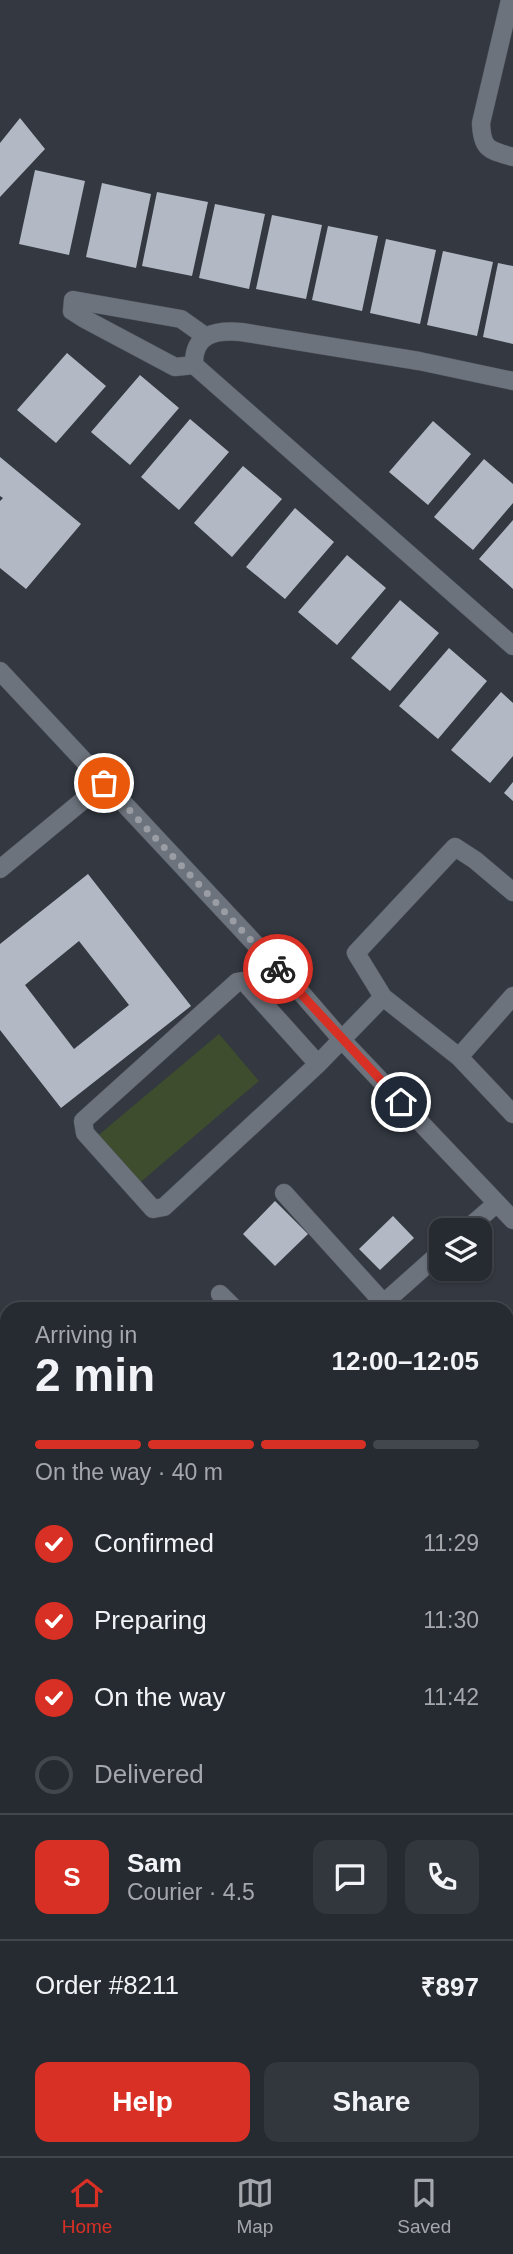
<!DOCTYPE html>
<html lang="en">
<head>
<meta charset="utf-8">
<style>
	:root { --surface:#262a31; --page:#32363d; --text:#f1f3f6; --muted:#a4a7ab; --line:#42464d; --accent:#d93025 }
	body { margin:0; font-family:Arial,sans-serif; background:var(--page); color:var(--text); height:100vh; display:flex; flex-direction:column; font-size:26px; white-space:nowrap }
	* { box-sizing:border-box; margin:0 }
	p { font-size:23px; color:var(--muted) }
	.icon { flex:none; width:38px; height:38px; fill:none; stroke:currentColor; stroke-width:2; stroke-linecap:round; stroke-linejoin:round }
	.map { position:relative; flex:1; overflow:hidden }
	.sheet { position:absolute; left:0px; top:1302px; width:514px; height:854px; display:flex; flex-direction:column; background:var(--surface); border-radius:21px 21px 0 0; box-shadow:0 2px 5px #0004,0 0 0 2px var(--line) }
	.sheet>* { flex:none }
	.fabs { position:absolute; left:429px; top:1218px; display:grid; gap:14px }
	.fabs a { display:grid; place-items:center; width:63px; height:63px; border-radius:14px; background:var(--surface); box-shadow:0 2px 5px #0004,0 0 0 2px var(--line); font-size:35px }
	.pin { position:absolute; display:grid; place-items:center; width:60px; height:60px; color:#fff; margin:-30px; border:4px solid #fff; border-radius:50%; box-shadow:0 2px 7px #0007 }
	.courier { position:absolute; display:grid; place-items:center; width:70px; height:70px; margin:-35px; border:5px solid #d93025; border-radius:50%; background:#fff; color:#222; box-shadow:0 2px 9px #0007 }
	.summary em { font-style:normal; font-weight:700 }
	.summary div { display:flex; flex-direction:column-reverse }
	.summary { display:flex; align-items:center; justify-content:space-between; height:119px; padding:0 35px }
	h1 { font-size:46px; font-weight:700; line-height:52px }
	.bar { display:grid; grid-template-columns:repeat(4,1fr); gap:10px 7px; align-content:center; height:84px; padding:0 35px }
	.bar i { height:9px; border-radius:5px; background:var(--line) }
	.bar .selected { background:var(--accent) }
	.bar p { grid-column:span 4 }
	.line { display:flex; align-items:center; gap:18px; padding:0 35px; border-top:2px solid var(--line) }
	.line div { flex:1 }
	.round { display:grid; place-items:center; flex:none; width:74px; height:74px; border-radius:14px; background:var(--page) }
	ol { padding:0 35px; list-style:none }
	li { display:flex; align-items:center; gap:21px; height:77px }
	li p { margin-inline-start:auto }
	li .icon { padding:7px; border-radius:50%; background:var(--accent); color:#fff; stroke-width:4 }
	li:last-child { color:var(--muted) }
	li i { width:38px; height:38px; border:4px solid var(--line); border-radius:50% }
	.button { display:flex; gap:14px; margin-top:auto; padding:14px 35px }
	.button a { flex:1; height:80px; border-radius:14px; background:var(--accent); color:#fff; font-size:28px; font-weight:700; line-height:80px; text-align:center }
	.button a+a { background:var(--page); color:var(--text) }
	.dock { display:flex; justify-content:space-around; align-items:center; height:98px; border-top:2px solid var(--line); background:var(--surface); font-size:19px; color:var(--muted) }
	.dock a { display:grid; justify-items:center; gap:4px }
	.dock .selected { color:var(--accent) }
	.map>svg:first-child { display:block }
	.green { fill:#3e4d2d }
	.building { fill:#b3b9c4; fill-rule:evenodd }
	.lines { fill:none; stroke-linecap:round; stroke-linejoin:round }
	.minor-casing { stroke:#52565d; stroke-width:19 }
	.minor { stroke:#6d737d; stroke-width:18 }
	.done { stroke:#9a9ea4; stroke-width:7; stroke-dasharray:0 12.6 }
	.route { stroke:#d93025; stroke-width:9 }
</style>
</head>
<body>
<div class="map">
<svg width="513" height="2156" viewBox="0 0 513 2156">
	<rect width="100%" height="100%" fill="#333841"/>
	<path class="green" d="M 219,1034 L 259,1081 L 136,1186 L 95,1138 Z"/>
	<path class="building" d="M 20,118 L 45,149 L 0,197 L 0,143 Z
		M 35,170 L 85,181 L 69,255 L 19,244 Z
		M 102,183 L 151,194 L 136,268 L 86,257 Z
		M 157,192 L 208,202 L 192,276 L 142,266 Z
		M 215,204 L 265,214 L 249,289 L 199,278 Z
		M 272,215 L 322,225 L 306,299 L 256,289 Z
		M 328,226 L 378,236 L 362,311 L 312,300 Z
		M 386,239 L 436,250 L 420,324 L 370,313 Z
		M 443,251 L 493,262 L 477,336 L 427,325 Z
		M 498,263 L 513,266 L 513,344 L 483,337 Z
		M 67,353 L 106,386 L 56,443 L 17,410 Z
		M 140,375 L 179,408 L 130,465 L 91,432 Z
		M 190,419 L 229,452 L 179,510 L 141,477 Z
		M 433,421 L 471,454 L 428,505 L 389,472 Z
		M 0,457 L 81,524 L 26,589 L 0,568 L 0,501 L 3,498 L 0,496 Z
		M 484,459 L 513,484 L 513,503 L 473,550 L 434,517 Z
		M 243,466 L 282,499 L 232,557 L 194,523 Z
		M 295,508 L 334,542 L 285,599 L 246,567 Z
		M 513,520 L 513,589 L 479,559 Z
		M 347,555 L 386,588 L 337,645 L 298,612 Z
		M 400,600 L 439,633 L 390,691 L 351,658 Z
		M 449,648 L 487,681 L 438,739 L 399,706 Z
		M 501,692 L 513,703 L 513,756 L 490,783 L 451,750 Z
		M 513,782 L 513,801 L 504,793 Z
		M 88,874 L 191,1006 L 61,1108 L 0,1030 L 0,944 ZM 79,941 L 129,1005 L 74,1049 L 25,985 Z
		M 275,1201 L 308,1234 L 275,1266 L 243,1234 Z
		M 393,1216 L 414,1238 L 380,1270 L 359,1249 Z
		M 0,1477 L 7,1484 L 7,1512 L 0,1519 Z
		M 7,1530 L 7,1576 L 0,1569 L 0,1536 Z
		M 508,1613 L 513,1618 L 513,1632 L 508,1638 Z
		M 508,1985 L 513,1987 L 513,2063 L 508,2077 Z
		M 508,2127 L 513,2131 L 513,2156 L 478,2156 L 483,2149 L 508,2149 Z
		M 249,2149 L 305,2149 L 312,2156 L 242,2156 Z
		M 318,2149 L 366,2149 L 359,2156 L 325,2156 Z"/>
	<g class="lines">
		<defs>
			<path id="minor" d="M 510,0 L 481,123 C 482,150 489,150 513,157
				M 194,365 L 175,367 L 83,318 L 72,311 L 73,300 L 181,319 L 205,336
				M 513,381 L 419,361 L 241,332 C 215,330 193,334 194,365 L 513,646
				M 0,671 L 303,995 L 343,1041 L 513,1220
				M 0,869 L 104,783
				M 513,892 L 475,860 L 455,847 L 356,953 L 383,997 L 459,1057 L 513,996
				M 459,1057 L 513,1114
				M 318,1064 L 247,985 L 243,981 L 237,982 L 83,1121 L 85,1133 L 153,1209 L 164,1207 L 318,1064 L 383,997
				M 284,1193 L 389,1309
				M 466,1230 L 497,1203
				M 220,1294 L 235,1309
				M 377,1309 L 441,1252
				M 508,1430 L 513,1435
				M 508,1592 L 513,1597
				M 0,1620 L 7,1627
				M 0,1692 L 7,1685
				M 508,1763 L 513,1769
				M 508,1926 L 508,1927
				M 0,1978 L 7,1985
				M 508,2106 L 513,2110
				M 163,2149 L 169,2156
				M 387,2156 L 394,2149"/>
		</defs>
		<use href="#minor" class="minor-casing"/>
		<use href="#minor" class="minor"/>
	</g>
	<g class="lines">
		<path class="done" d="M 104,783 L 278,969"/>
		<path class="route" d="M 278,969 L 401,1102"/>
	</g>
</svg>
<div class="fabs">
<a><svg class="icon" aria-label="layers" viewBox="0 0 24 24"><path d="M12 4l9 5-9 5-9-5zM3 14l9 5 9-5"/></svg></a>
</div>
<div class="pin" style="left:104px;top:783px;background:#ea580c"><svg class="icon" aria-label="bag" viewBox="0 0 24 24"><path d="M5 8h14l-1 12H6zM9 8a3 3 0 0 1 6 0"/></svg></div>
<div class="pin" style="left:401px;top:1102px;background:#1f2937"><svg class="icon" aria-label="home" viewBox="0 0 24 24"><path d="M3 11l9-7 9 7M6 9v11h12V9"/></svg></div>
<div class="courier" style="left:278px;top:969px"><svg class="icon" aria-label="bike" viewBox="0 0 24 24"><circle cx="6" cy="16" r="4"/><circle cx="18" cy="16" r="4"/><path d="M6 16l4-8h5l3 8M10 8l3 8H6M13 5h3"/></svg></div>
<section class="sheet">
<div class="summary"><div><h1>2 min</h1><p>Arriving in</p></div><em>12:00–12:05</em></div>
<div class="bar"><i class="selected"></i><i class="selected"></i><i class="selected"></i><i></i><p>On the way · 40 m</p></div>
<ol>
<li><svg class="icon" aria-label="check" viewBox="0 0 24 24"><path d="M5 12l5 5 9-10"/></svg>Confirmed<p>11:29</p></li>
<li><svg class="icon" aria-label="check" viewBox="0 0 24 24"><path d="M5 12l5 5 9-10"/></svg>Preparing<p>11:30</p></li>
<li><svg class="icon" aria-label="check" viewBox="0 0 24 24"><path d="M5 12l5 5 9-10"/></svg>On the way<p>11:42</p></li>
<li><i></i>Delivered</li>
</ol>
<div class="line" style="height:126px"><b class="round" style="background:var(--accent);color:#fff">S</b><div><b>Sam</b><p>Courier · 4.5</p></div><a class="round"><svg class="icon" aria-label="chat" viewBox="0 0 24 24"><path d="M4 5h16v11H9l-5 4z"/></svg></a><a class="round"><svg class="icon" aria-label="phone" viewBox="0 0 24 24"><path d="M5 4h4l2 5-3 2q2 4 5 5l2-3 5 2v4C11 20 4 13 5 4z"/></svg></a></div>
<div class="line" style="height:91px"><div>Order #8211</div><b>₹897</b></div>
<div class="button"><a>Help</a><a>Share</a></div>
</section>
</div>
<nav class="dock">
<a class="selected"><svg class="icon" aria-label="home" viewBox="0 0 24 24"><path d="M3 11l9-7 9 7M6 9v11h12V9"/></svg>Home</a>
<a><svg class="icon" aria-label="map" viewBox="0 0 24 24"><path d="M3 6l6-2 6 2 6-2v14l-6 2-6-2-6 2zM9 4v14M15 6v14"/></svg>Map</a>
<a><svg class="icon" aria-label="saved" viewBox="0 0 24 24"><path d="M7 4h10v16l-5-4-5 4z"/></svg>Saved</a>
</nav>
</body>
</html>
